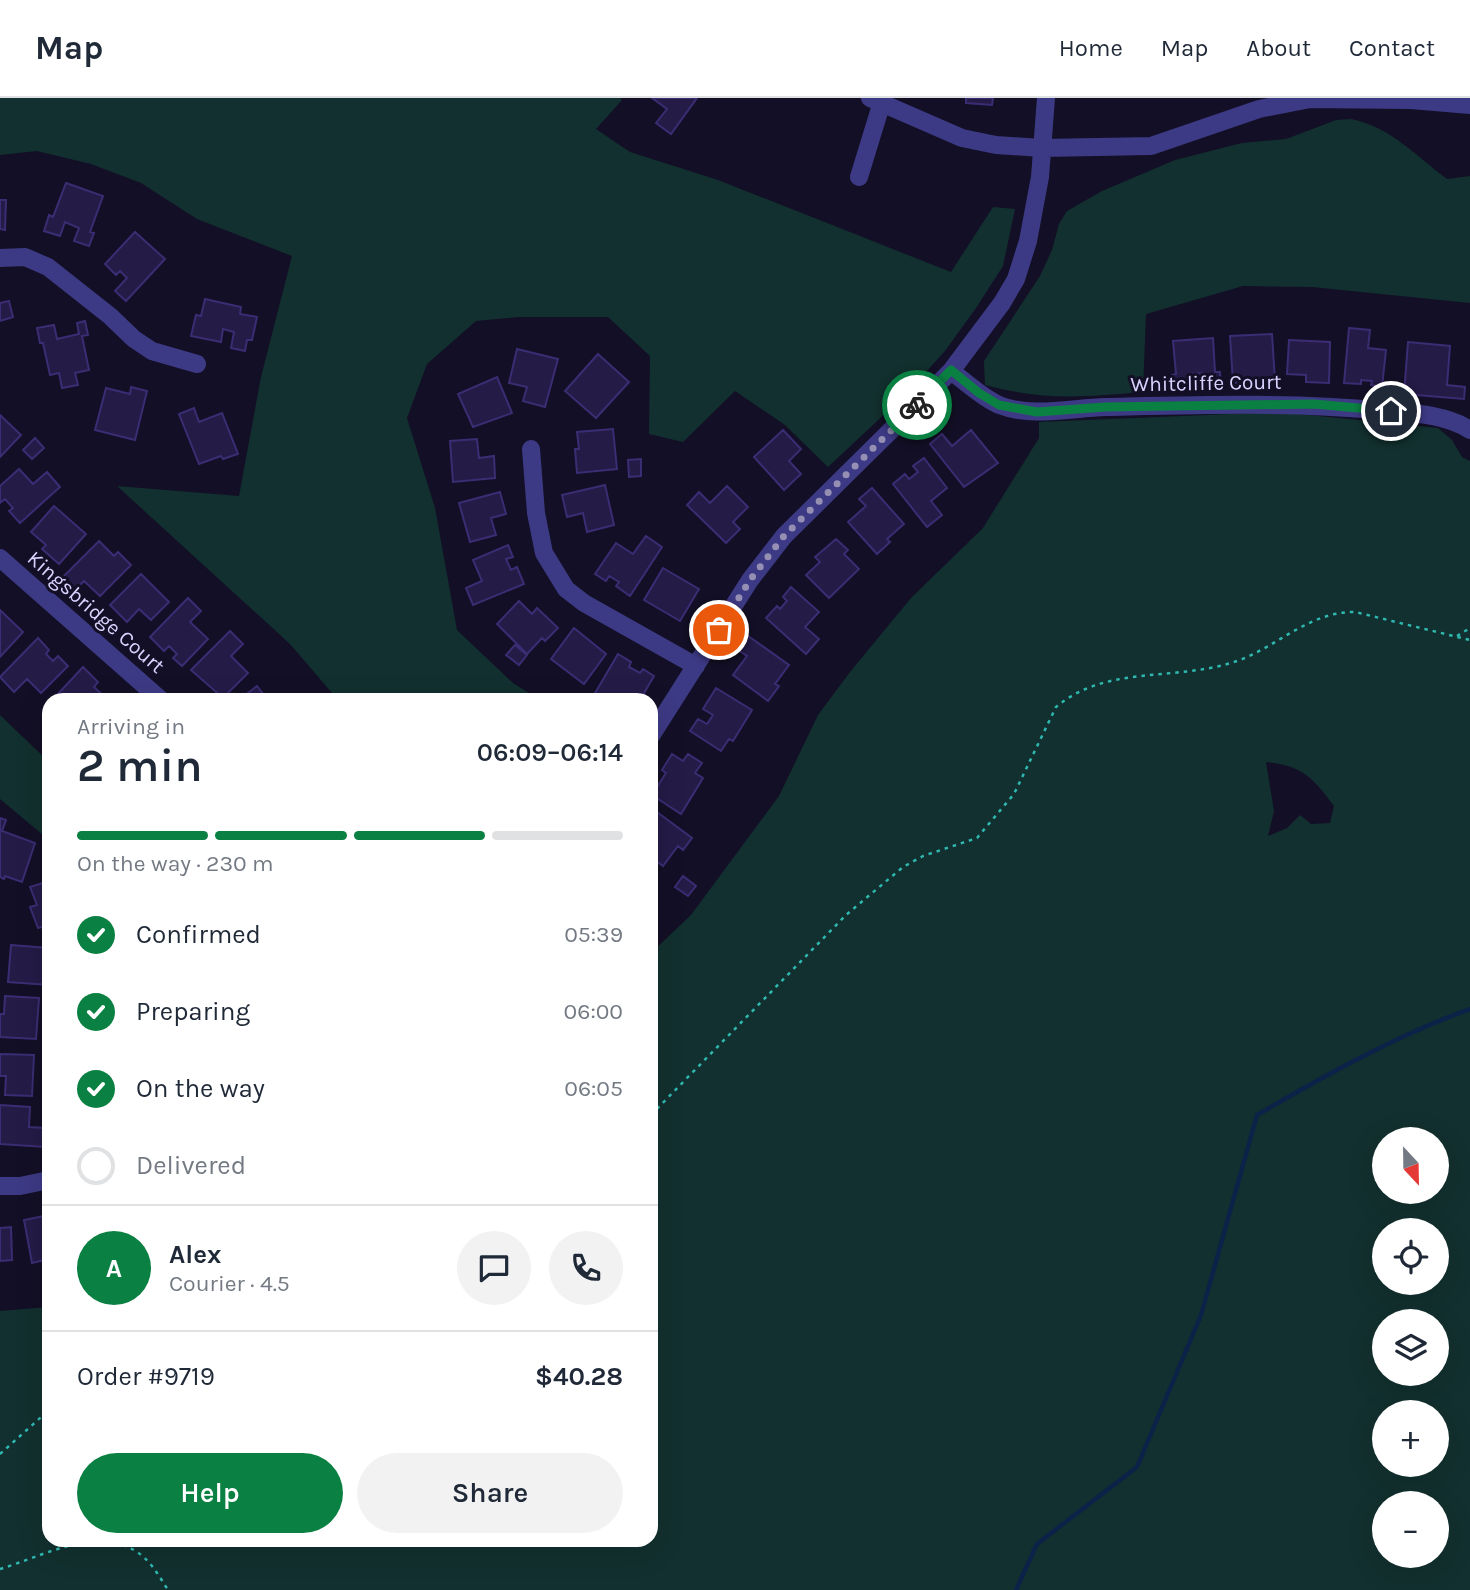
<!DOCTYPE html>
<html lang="en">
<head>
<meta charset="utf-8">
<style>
	:root { --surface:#fff; --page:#f2f2f3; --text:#1f2937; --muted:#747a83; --line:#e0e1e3; --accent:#0b8043 }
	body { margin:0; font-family:Karla,sans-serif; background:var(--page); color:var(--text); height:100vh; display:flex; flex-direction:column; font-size:26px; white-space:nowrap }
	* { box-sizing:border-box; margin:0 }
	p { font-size:23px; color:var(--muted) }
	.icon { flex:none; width:38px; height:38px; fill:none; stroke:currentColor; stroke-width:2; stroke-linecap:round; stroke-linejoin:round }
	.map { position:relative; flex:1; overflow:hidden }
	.details { position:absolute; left:42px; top:595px; width:616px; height:854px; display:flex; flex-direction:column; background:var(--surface); border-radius:21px; box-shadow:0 7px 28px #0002 }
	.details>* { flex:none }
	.needle { width:46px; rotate:158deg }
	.fabs { position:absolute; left:1372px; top:1029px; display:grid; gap:14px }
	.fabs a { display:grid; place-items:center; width:77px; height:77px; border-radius:50%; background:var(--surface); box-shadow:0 7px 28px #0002; font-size:35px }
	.pin { position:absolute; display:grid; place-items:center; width:60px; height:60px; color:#fff; margin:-30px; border:4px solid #fff; border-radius:50%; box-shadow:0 2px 7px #0007 }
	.courier { position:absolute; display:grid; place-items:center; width:70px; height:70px; margin:-35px; border:5px solid #0b8043; border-radius:50%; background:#fff; color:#222; box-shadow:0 2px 9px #0007 }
	.overview em { font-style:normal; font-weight:600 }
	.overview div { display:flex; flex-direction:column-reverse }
	.overview { display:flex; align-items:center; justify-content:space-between; height:119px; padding:0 35px }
	h1 { font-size:46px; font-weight:600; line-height:52px }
	.bar { display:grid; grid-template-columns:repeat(4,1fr); gap:10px 7px; align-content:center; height:84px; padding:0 35px }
	.bar i { height:9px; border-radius:5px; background:var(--line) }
	.bar .on { background:var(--accent) }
	.bar p { grid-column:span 4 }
	.line { display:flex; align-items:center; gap:18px; padding:0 35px; border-top:2px solid var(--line) }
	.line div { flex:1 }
	.round { display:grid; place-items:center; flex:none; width:74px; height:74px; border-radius:37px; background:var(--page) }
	ol { padding:0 35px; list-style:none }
	li { display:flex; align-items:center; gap:21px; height:77px }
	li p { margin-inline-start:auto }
	li .icon { padding:7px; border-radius:50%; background:var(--accent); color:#fff; stroke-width:4 }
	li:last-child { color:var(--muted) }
	li i { width:38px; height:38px; border:4px solid var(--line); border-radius:50% }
	.action { display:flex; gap:14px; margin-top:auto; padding:14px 35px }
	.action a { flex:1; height:80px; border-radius:42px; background:var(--accent); color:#fff; font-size:28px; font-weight:600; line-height:80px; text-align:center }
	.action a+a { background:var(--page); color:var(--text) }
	header { display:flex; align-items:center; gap:42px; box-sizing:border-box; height:98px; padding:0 35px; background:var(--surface); border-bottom:2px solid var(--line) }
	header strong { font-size:33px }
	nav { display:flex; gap:38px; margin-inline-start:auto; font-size:24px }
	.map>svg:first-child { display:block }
	.green { fill:#12302f; fill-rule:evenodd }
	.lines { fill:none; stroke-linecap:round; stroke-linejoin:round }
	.stream { stroke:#0c2248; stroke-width:4.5 }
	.building { fill:#241b47; stroke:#3b2d73; stroke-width:2 }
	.path { stroke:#2fb8b0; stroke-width:2.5; stroke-dasharray:3.5 5; stroke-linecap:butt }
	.minor { stroke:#3d3a85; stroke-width:18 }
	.done { stroke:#948fb3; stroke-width:7; stroke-dasharray:0 12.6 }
	.route { stroke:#0b8043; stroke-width:9 }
	.labels { text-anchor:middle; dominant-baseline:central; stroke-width:6; stroke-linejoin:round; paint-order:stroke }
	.street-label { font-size:21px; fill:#d9d4ff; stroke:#130f26 }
</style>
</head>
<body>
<header>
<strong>Map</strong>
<nav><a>Home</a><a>Map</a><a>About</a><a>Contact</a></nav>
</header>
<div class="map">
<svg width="1470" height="1492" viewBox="0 0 1470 1492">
	<rect width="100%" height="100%" fill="#130f26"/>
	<path class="green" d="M 0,0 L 620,0 L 622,2 L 596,31 L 630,54 L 718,82 L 951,174 L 993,109 L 1015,111 L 1003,168 L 976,210 L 945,253 L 905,297 L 828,369 L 785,327 L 735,293 L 683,344 L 649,336 L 650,258 L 608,219 L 519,219 L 476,223 L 427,266 L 407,320 L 435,410 L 457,532 L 513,585 L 540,602 L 338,602 L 290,546 L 117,388 L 239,398 L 261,279 L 292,158 L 197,121 L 141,85 L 91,66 L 37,53 L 0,57 Z
		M 1351,21 C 1391,29 1416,58 1447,81 L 1470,78 L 1470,205 L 1312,189 L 1243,188 L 1146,216 L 1143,294 C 1082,299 1045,303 985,287 L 984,263 L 1040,178 L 1052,152 L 1059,126 L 1067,113 L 1102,93 L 1175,62 L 1242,45 L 1286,41 L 1336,22 Z
		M 1279,314 L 1438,330 L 1452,342 L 1462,359 L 1470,363 L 1470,1492 L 0,1492 L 0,1213 L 49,1209 L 49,1442 L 651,1442 L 651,855 L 691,817 L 779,698 L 818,617 L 850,574 L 911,500 L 983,430 L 1039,340 L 1039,324 ZM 1266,664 C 1301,667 1314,680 1334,708 L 1330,725 L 1311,726 L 1300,717 L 1287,730 L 1268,738 L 1274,713 ZM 1384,1041 L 1437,1041 L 1437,1094 L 1384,1094 ZM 1384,1132 L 1437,1132 L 1437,1185 L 1384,1185 ZM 1384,1223 L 1437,1223 L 1437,1276 L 1384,1276 ZM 1384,1314 L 1437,1314 L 1437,1367 L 1384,1367 ZM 1384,1405 L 1437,1405 L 1437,1458 L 1384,1458 Z
		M 0,617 L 49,664 L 49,742 L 0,701 Z"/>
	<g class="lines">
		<path class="stream" d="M 1016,1492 L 1037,1446 L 1137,1369 L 1201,1217 L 1257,1017 C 1326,977 1395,938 1470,911"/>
	</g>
	<path class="building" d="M 652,0 L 697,0 L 671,36 L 656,25 L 667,11 Z
		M 966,0 L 993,0 L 992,7 L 966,5 Z
		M 66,85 L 103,98 L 90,134 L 94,135 L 89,148 L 74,143 L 79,130 L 65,124 L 60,138 L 44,133 L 49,117 L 53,119 Z
		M 0,102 L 6,102 L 5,132 L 0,131 Z
		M 135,134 L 165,161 L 126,203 L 115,193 L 127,180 L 120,173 L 116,177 L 105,166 Z
		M 205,201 L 241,209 L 240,216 L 257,219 L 252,242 L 247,242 L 245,253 L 231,250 L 234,234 L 223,231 L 221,244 L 191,238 L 196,217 L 201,218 Z
		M 9,203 L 13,219 L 0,223 L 0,205 Z
		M 85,223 L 88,237 L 82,238 L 89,272 L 75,275 L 78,287 L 62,290 L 59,275 L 50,277 L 43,245 L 40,245 L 37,230 L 54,227 L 57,241 L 79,236 L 77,225 Z
		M 1349,230 L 1370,232 L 1368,250 L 1386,252 L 1382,289 L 1371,287 L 1372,283 L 1361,282 L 1361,286 L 1344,285 Z
		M 1272,236 L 1275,283 L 1233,285 L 1230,238 Z
		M 1213,240 L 1215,274 L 1220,274 L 1221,290 L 1204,291 L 1203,275 L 1188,276 L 1190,291 L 1173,292 L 1172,277 L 1176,276 L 1173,243 Z
		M 1289,242 L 1330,244 L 1329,285 L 1306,284 L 1306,277 L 1287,276 Z
		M 1408,244 L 1450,248 L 1447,287 L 1465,289 L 1464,301 L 1404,296 Z
		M 517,251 L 558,261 L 545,309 L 523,303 L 527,289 L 509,285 Z
		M 598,256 L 629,284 L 596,320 L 565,293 Z
		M 497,279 L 512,315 L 473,329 L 458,296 Z
		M 131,289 L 147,293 L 135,342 L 95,332 L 106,290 L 130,296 Z
		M 194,310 L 199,324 L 222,315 L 238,356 L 223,361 L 221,358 L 199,366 L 179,316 Z
		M 0,317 L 21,337 L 0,359 Z
		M 613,331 L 617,371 L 577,375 L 575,351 L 579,351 L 577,334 Z
		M 783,332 L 801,351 L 789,363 L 801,376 L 784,392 L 754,359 Z
		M 971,332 L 998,365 L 964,389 L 930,346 L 942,336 L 952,348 Z
		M 35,340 L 44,350 L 32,361 L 23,352 Z
		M 477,341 L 479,360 L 494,358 L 495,380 L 453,384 L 450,343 Z
		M 924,360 L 947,390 L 931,403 L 942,417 L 927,429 L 893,386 L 905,376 L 909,381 L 918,374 L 913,368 Z
		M 641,361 L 641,378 L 629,379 L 628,362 Z
		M 19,371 L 33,386 L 47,374 L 60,389 L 20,425 L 9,413 L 13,410 L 5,401 L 0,405 L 0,388 Z
		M 605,387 L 614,427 L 587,434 L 583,415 L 567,419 L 562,397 Z
		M 727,388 L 748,409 L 733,424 L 740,431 L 726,445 L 687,407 L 699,394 L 710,405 Z
		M 872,390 L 904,426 L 887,441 L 890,444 L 877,456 L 848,424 L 866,408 L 859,401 Z
		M 500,394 L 506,416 L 491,420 L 496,437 L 470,444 L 459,405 Z
		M 54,408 L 86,436 L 59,466 L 42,451 L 46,447 L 31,434 Z
		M 646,438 L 662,449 L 630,498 L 616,488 L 619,484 L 609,478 L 606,483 L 595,476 L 616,445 L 633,456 Z
		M 836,441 L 848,452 L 844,456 L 859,471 L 829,500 L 806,477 L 820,464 L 815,459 Z
		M 99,443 L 114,458 L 118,454 L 131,467 L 100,498 L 84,483 L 73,494 L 60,482 Z
		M 508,447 L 513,459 L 506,461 L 511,472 L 517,469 L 524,486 L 473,507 L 466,490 L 482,483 L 473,462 Z
		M 663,470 L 699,491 L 680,523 L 644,502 Z
		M 141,476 L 169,504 L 151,522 L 139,511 L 127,524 L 110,507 Z
		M 791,489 L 819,514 L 805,529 L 819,541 L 806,556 L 766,520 L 777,508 L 780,511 L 787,503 L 783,499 Z
		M 188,500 L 201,513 L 190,524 L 208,541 L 182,568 L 173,560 L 177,556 L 169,548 L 164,553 L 150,539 Z
		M 519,503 L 532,516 L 537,510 L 558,530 L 545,543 L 542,540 L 527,556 L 497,526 Z
		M 0,512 L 23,534 L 0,559 Z
		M 574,530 L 606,556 L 584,586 L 551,561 Z
		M 230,533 L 243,546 L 231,558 L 248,575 L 223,600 L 191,572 Z
		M 744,535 L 789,567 L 775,586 L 779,588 L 768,603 L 733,577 L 747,558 L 734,549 Z
		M 38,540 L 49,552 L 46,556 L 53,563 L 58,558 L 68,568 L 41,595 L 27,581 L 14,594 L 0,579 Z
		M 515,547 L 527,557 L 519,567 L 506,557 Z
		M 618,556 L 631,564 L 629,569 L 640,575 L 643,571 L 654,578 L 640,602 L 621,602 L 616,599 L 614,602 L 591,602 Z
		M 83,569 L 98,584 L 94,589 L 108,602 L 60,602 L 56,598 Z
		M 257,588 L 268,602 L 239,602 Z
		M 716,590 L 752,612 L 733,643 L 729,641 L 721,653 L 690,633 L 698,621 L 707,626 L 713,617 L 703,611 Z
		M 672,656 L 683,663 L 688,656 L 702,665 L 695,675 L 703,680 L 681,716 L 652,697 L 666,675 L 662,672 Z
		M 657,714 L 692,740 L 683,752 L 678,748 L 663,768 L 651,759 L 651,723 Z
		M 0,720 L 6,722 L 2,733 L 35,745 L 22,784 L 5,778 L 4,781 L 0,779 Z
		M 683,778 L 696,788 L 688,798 L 675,789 Z
		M 49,783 L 49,827 L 38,830 L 30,809 L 37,807 L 30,789 Z
		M 11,847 L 49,850 L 49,887 L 8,884 Z
		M 5,898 L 39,900 L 36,941 L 0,939 L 0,916 L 4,916 Z
		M 0,956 L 34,957 L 32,998 L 5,997 L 6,978 L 0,978 Z
		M 0,1007 L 30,1009 L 29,1029 L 46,1030 L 45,1049 L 0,1046 Z
		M 49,1117 L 49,1161 L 32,1165 L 24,1122 Z
		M 11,1129 L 12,1162 L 0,1163 L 0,1130 Z"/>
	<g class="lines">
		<path class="path" d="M 1457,538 L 1470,530
			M 651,1017 L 846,817 L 903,769 L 923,758 L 977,740 L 1014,696 L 1056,609 C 1107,566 1177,584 1237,563 C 1277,549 1310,513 1355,514 L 1470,542
			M 0,1356 L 49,1312
			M 0,1471 C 41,1459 97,1427 137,1454 C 151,1463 159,1478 168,1492"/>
		<path class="minor" d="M 870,0 L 962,40 L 996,47 L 1042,50 L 1151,48 L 1259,11 L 1310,1 L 1411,2 L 1470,7
			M 859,79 L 882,4
			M 0,160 L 25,159 L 48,169 L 110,218 L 134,241 L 152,253 L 197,266
			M 951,273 C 966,284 981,299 999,307 C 1032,320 1071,310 1105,309 C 1196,307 1287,304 1377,312 C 1407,315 1444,315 1470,332
			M 531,351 L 536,415 L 544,455 L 566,491 L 584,505 L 696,568
			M 0,460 L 161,602
			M 651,638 L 750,482 L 784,438 L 951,273 L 1002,205 L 1016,181 L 1028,143 L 1040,79 L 1046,0
			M 0,1088 L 20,1088 L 49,1082"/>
	</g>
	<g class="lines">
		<path class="done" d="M 719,532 L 750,482 L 784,438 L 917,307"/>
		<path class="route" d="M 917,307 L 951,272 L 979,295 L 999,307 L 1037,314 L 1105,309 L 1314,306 L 1391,313"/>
	</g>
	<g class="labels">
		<g class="street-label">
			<text transform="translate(1206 285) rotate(-1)">Whitcliffe Court</text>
			<text transform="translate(96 514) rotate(41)">Kingsbridge Court</text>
		</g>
	</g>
</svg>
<div class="fabs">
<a><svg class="needle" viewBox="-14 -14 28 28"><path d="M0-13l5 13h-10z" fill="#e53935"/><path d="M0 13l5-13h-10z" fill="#747a83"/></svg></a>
<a><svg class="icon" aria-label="locate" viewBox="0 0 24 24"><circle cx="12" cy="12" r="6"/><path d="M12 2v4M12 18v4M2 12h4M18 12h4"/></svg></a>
<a><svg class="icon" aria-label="layers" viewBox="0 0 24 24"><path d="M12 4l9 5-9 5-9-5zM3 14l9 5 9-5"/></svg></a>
<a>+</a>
<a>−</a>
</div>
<div class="pin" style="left:719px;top:532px;background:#ea580c"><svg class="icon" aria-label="bag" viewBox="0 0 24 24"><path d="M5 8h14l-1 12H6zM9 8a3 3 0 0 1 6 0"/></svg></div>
<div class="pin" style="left:1391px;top:313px;background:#1f2937"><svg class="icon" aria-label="home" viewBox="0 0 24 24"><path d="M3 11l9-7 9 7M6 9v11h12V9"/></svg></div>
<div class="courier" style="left:917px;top:307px"><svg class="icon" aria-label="bike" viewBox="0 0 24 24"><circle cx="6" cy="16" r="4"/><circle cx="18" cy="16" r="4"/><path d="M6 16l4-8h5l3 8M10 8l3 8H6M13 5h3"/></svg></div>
<section class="details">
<div class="overview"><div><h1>2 min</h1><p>Arriving in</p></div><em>06:09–06:14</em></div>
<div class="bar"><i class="on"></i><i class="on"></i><i class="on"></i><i></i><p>On the way · 230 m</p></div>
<ol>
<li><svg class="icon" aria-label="check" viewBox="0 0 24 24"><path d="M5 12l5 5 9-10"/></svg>Confirmed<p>05:39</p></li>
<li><svg class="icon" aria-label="check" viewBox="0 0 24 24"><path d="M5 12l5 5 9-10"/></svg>Preparing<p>06:00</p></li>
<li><svg class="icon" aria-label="check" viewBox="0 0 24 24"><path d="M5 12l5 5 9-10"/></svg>On the way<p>06:05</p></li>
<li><i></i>Delivered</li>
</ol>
<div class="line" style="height:126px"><b class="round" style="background:var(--accent);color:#fff">A</b><div><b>Alex</b><p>Courier · 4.5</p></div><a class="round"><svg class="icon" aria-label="chat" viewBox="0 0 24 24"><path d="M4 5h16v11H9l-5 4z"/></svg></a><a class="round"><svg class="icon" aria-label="phone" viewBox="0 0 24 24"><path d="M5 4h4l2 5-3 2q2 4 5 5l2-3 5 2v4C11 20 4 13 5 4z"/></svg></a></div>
<div class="line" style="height:91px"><div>Order #9719</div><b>$40.28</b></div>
<div class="action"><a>Help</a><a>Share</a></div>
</section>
</div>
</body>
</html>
